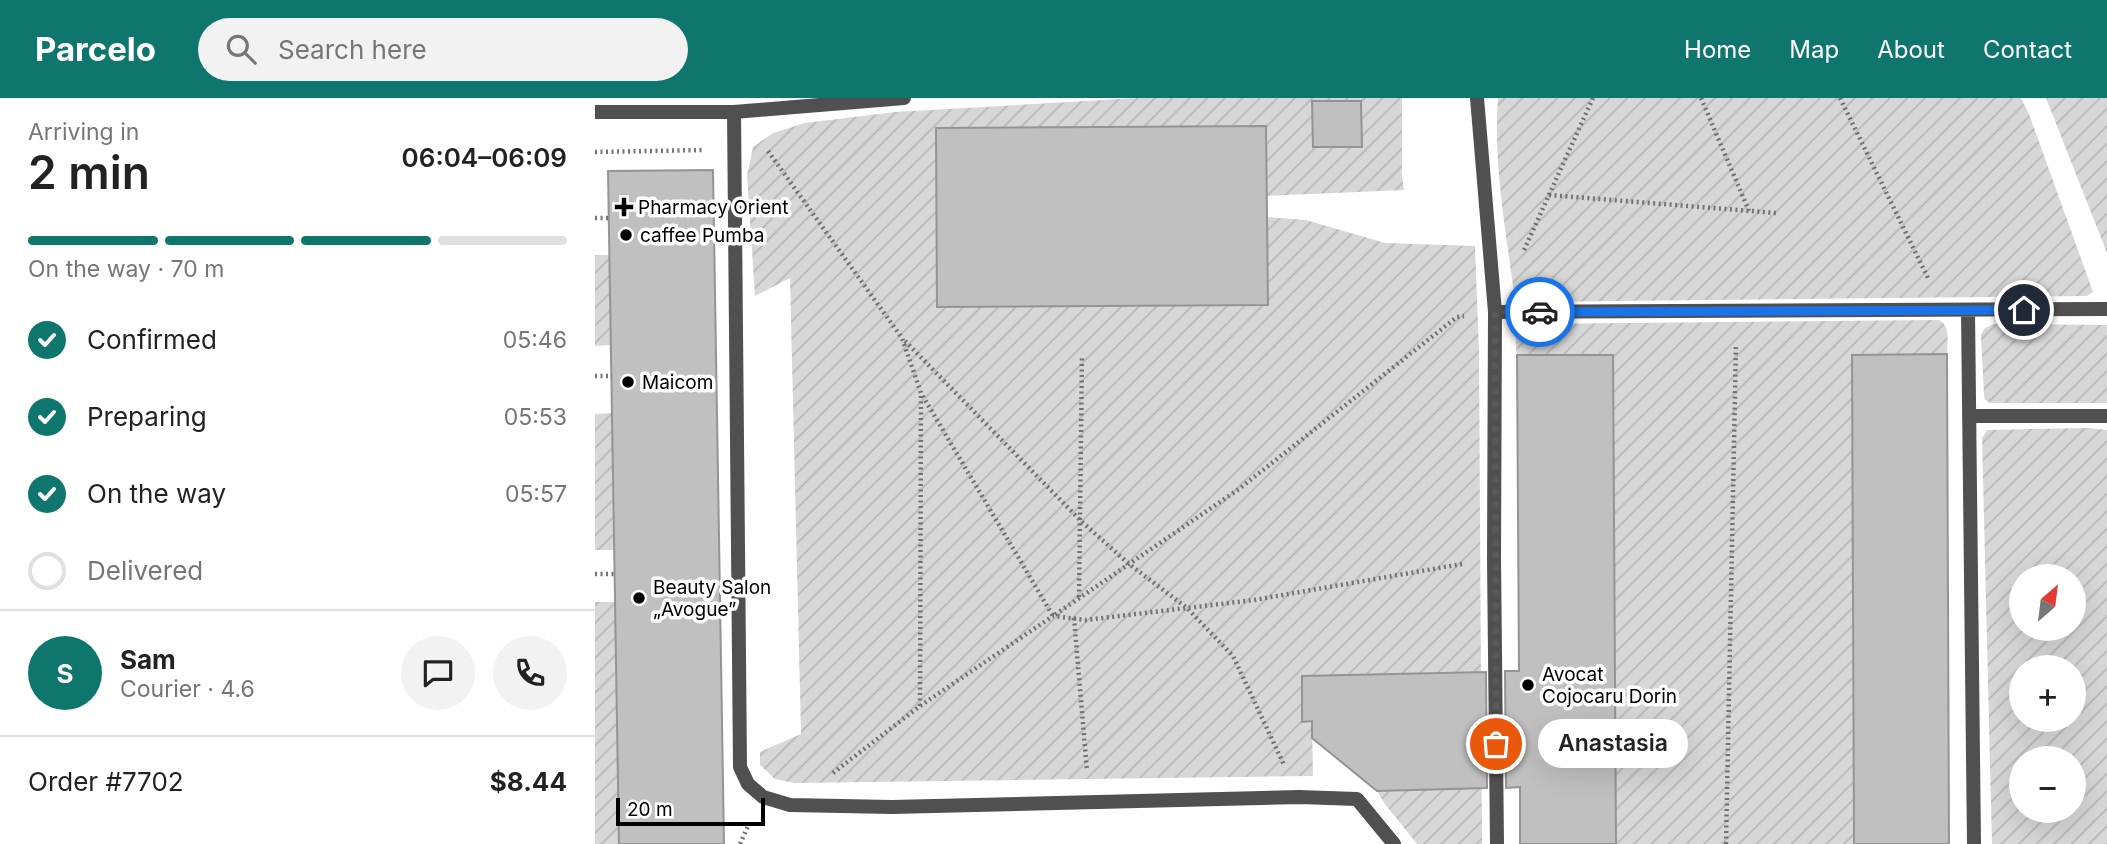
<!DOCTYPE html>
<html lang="en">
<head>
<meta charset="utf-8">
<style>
	:root { --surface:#fff; --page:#f2f2f2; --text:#222; --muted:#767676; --line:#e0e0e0; --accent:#0f766e }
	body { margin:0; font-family:Inter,sans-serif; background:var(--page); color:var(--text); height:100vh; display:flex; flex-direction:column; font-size:26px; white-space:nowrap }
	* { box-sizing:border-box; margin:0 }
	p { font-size:23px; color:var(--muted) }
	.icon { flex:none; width:38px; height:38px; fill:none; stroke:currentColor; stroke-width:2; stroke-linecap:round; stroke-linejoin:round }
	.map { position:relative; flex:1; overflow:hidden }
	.details { display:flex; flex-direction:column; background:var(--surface); width:595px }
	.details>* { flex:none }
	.needle { width:46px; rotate:28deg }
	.fabs { position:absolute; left:1414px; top:466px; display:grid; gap:14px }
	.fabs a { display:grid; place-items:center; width:77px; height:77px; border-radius:50%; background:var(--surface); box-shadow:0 7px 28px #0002; font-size:35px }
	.scale { position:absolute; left:21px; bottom:18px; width:149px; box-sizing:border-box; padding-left:7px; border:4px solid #000; border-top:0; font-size:19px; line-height:24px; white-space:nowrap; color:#000; -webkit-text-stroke:5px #fff; paint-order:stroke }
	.pin { position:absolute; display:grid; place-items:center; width:60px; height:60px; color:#fff; margin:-30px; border:4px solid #fff; border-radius:50%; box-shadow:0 2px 7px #0007 }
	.courier { position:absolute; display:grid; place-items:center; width:70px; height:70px; margin:-35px; border:5px solid #1a73e8; border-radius:50%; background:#fff; color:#222; box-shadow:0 2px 9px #0007 }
	.bubble { position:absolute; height:49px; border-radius:24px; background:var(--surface); box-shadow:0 7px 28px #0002; font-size:23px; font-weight:600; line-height:49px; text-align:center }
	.head em { font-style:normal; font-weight:600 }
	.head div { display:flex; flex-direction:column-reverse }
	.head { display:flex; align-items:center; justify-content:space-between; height:119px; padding:0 28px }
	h1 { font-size:46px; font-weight:600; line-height:52px }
	.bar { display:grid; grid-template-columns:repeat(4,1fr); gap:10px 7px; align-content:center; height:84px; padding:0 28px }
	.bar i { height:9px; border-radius:5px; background:var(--line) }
	.bar .current { background:var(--accent) }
	.bar p { grid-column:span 4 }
	.line { display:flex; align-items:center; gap:18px; padding:0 28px; border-top:2px solid var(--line) }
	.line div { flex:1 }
	.round { display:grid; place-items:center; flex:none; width:74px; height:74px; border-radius:37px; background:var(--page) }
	ol { padding:0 28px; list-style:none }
	li { display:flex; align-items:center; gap:21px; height:77px }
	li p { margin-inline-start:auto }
	li .icon { padding:7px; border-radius:50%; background:var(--accent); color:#fff; stroke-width:4 }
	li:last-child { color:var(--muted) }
	li i { width:38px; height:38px; border:4px solid var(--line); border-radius:50% }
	header { display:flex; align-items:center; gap:42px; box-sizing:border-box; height:98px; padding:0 35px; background:var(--accent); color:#fff }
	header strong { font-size:33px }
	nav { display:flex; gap:38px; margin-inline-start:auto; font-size:24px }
	.search { width:490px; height:63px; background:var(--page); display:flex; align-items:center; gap:18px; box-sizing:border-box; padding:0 24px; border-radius:38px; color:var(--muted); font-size:26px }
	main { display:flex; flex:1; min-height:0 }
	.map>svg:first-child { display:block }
	.garden { fill:url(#garden-furrows); fill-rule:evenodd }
	.building { fill:#c0c0c0; stroke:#949494; stroke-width:2 }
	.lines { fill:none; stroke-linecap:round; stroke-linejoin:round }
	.path { stroke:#727272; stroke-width:4.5; stroke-dasharray:2 3.5; stroke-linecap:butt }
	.service { stroke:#505050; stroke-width:14 }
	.done { stroke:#595959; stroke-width:7; stroke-dasharray:0 12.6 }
	.route { stroke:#1a73e8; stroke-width:9 }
	.poi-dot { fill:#000; stroke:#fff; stroke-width:2.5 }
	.labels { text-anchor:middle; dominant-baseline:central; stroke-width:7; stroke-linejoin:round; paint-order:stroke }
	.poi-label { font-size:19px; fill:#000; stroke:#fff; text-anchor:start }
</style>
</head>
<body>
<header>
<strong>Parcelo</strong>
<div class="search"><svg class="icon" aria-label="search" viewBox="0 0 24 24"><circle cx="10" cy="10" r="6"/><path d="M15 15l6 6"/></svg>Search here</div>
<nav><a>Home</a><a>Map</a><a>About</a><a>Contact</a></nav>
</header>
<main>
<section class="details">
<div class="head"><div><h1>2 min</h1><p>Arriving in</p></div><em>06:04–06:09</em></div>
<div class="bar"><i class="current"></i><i class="current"></i><i class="current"></i><i></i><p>On the way · 70 m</p></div>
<ol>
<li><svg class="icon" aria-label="check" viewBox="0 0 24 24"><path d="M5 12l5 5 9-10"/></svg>Confirmed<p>05:46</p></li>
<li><svg class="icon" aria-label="check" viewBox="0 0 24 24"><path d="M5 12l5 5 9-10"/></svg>Preparing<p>05:53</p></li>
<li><svg class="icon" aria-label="check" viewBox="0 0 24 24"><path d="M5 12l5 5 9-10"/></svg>On the way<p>05:57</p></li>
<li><i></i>Delivered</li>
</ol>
<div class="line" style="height:126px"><b class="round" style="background:var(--accent);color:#fff">S</b><div><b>Sam</b><p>Courier · 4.6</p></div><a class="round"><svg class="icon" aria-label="chat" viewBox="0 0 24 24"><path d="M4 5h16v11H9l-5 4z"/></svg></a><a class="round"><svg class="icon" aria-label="phone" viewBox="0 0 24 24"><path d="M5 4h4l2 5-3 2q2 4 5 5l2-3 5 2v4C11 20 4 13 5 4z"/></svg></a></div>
<div class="line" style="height:91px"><div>Order #7702</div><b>$8.44</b></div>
</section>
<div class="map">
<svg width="1512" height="746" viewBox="0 0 1512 746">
	<defs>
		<pattern id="garden-furrows" width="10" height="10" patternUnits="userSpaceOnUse" patternTransform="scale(1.75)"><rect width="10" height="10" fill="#d7d7d7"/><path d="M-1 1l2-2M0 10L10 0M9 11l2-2" fill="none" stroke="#b7b7b7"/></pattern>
	</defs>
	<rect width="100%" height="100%" fill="#fff"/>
	<path class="garden" d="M 542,0 L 807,0 L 807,78 L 809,92 L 672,98 L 671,28 L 341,30 L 342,208 L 672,207 L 672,119 L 711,122 L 790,145 L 880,148 L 884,254 L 887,746 L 822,746 L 790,706 L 782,693 L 858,574 L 707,578 L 707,623 L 717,623 L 718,678 L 199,685 L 180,681 L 165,667 L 165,654 L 206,636 L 195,180 L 160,198 L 152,78 L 158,49 L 178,35 L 210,25 L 300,14 Z
		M 903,0 L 1426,0 L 1434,16 L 1498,194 L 1492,198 L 930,204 L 919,196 C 911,132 898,65 903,0 Z
		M 1451,0 L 1512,0 L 1512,155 Z
		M 0,157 L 15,157 L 16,247 L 0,248 Z
		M 1344,222 C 1356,228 1352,244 1352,256 L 1257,257 L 1259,746 L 1021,746 L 1018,257 L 922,257 C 920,241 919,236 932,226 Z
		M 1399,226 L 1512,227 L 1512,305 L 1395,305 L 1390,302 L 1389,297 L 1386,237 L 1390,230 Z
		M 17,315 L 20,452 L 0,452 L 0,316 Z
		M 1493,330 L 1512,332 L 1512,746 L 1397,746 L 1387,340 L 1392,332 ZM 1426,478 L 1479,478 L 1479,530 L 1426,530 ZM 1426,569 L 1479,569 L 1479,621 L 1426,621 ZM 1426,660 L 1479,660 L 1479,712 L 1426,712 Z
		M 0,504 L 21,504 L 24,746 L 0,746 Z"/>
	<path class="building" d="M 717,3 L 766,3 L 767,49 L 718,49 Z
		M 671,28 L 673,207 L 342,209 L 341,30 Z
		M 118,72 L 129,746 L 24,746 L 13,73 Z
		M 1352,256 L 1354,746 L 1259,746 L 1257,257 Z
		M 922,257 L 1018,257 L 1021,746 L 925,746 L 925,689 L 911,690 L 910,573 L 924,573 Z
		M 891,574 L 892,690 L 782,693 L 717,640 L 717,623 L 707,624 L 707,578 Z"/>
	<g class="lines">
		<path class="path" d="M 1106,0 L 1154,113
			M 1245,0 L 1333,180
			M 173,53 L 307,240 L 326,295 L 458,518 L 644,391 L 862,219 L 869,218
			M 0,54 L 108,52
			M 954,97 L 1181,115
			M 0,120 L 14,120
			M 929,152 L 998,0
			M 310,243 L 486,423 L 534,466 L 592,510 L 638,558 L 689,667
			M 0,278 L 17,278
			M 0,476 L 20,476
			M 484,499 L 487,257
			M 479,520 L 492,673
			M 325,608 L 326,296
			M 238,675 L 325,608 L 458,518 L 491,522 L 659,502 L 867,466
			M 145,746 L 153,728
			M 1131,746 L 1141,246"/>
		<path class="service" d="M 882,0 L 900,214 L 899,461 L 902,746
			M 0,14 L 139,14 L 309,0
			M 139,14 L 145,669 L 153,686 L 168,699 L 195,707 L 297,709 L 704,699 L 762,701 L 799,746
			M 1373,213 L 1379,746
			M 900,214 L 1512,211
			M 1374,318 L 1512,318"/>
	</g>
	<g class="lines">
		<path class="done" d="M 901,646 L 900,214 L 945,214"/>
		<path class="route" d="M 945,214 L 1429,212"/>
	</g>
	<g class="poi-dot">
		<path d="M25.5 98.5h7v7h7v7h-7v7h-7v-7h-7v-7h7z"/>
		<circle cx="31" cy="137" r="7"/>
		<circle cx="33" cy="284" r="7"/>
		<circle cx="44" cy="500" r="7"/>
		<circle cx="933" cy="587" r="7"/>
	</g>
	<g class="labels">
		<g class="poi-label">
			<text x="43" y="109">Pharmacy Orient</text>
			<text x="45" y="137">caffee Pumba</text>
			<text x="47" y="284">Maicom</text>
			<text x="58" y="489">Beauty Salon<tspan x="58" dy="22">„Avogue”</tspan></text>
			<text x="947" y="576">Avocat<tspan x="947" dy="22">Cojocaru Dorin</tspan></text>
		</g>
	</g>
</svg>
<div class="fabs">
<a><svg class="needle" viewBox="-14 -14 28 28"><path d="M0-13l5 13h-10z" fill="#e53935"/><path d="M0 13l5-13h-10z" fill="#767676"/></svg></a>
<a>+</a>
<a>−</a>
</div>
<div class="scale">20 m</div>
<div class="pin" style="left:901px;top:646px;background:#ea580c"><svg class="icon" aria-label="bag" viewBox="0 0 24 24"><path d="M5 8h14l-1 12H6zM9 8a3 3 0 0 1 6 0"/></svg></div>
<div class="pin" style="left:1429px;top:212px;background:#1f2937"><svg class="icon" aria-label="home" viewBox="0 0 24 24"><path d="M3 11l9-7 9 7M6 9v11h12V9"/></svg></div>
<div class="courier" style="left:945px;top:214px"><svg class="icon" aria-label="car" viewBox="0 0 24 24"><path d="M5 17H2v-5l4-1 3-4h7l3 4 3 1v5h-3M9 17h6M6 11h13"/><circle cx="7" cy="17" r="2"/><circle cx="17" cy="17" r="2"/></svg></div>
<div class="bubble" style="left:943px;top:621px;width:150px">Anastasia</div>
</div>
</main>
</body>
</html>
